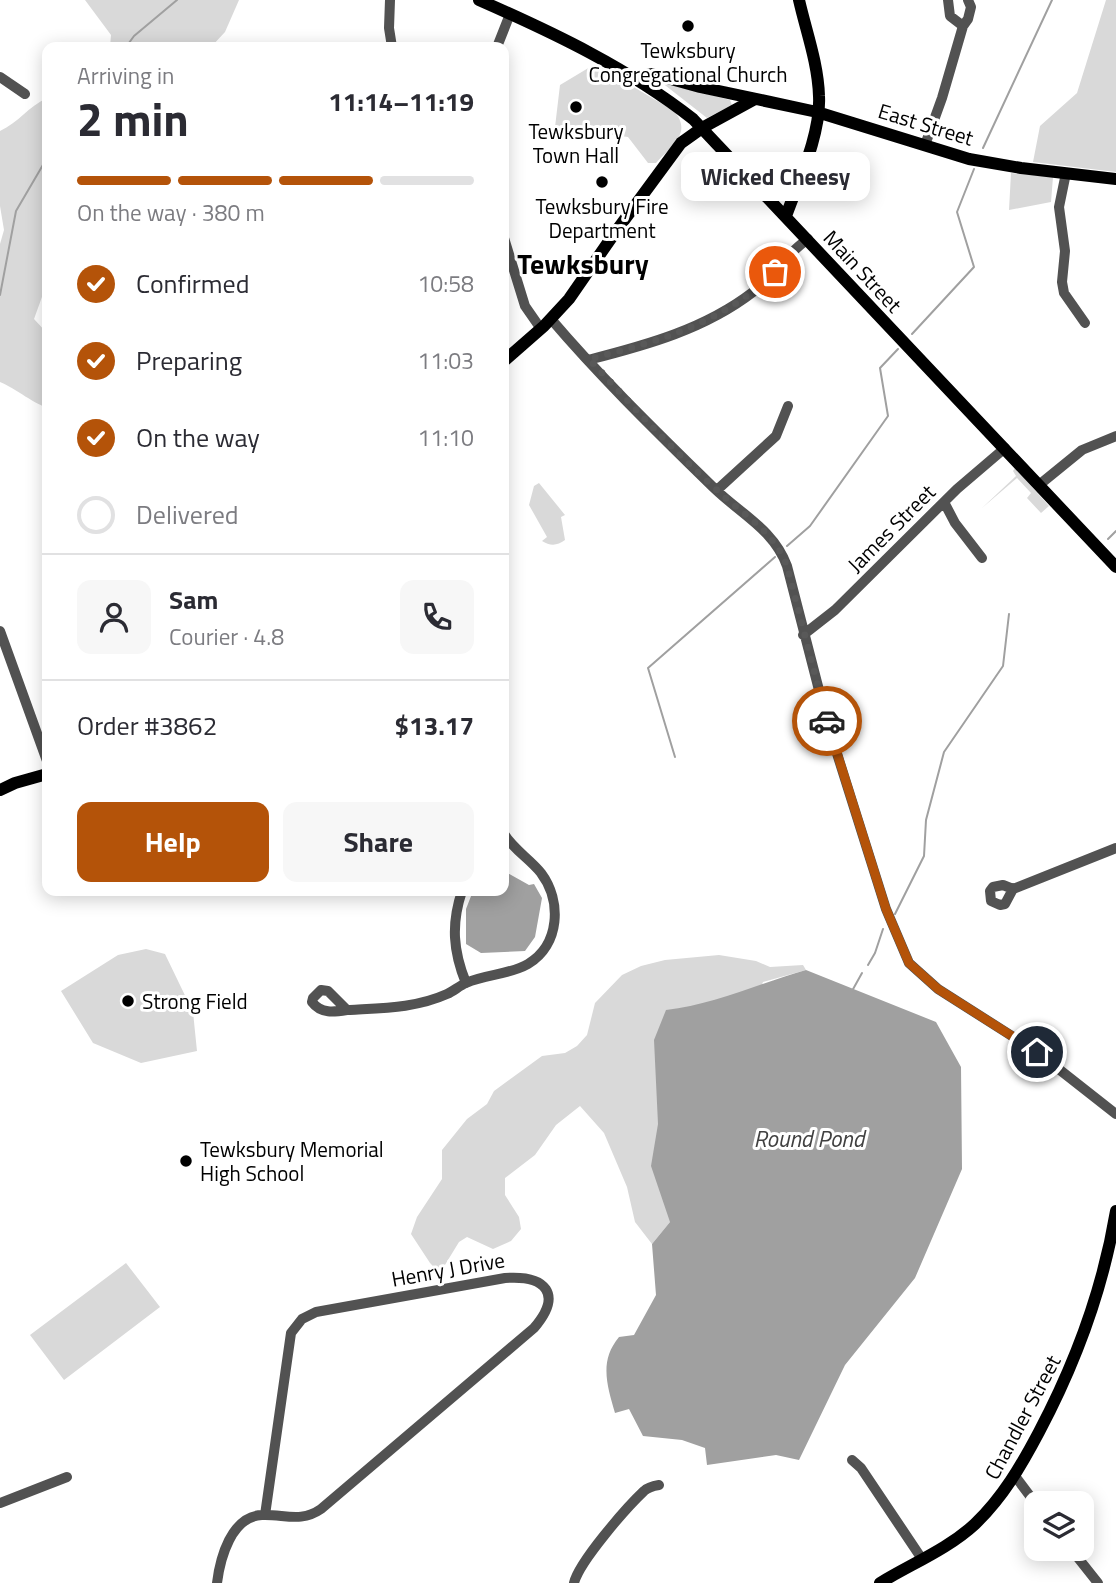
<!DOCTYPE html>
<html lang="en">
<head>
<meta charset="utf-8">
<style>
	:root { --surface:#fff; --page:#f7f7f7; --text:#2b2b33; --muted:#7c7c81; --line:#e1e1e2; --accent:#b45309 }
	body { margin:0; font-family:"Titillium Web",sans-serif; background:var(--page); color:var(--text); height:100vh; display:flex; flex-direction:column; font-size:26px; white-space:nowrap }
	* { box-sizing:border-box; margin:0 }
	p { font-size:23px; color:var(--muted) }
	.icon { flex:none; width:38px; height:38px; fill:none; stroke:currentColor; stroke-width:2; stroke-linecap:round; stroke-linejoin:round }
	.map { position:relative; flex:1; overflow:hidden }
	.drawer { position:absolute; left:42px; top:42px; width:467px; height:854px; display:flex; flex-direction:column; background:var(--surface); border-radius:14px; box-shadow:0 4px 18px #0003 }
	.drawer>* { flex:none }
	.controls { position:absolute; left:1024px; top:1491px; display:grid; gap:14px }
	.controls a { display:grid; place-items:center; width:70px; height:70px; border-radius:14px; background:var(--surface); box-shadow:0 4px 18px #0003; font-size:35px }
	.pin { position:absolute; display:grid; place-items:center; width:60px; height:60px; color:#fff; margin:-30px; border:4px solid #fff; border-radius:50%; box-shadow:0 2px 7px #0007 }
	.courier { position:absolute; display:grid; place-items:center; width:70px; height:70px; margin:-35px; border:5px solid #b45309; border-radius:50%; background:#fff; color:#222; box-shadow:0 2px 9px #0007 }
	.bubble { position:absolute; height:49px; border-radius:14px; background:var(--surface); box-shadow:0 4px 18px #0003; font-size:23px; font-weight:700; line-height:49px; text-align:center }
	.headline em { font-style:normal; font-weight:700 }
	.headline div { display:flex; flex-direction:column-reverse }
	.headline { display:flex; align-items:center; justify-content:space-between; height:119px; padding:0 35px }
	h1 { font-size:46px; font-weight:700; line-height:52px }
	.bar { display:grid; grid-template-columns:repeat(4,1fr); gap:10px 7px; align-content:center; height:84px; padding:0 35px }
	.bar i { height:9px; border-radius:5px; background:var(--line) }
	.bar .active { background:var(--accent) }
	.bar p { grid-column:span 4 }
	.line { display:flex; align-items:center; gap:18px; padding:0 35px; border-top:2px solid var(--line) }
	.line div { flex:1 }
	.round { display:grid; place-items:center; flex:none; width:74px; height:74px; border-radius:14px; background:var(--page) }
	ol { padding:0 35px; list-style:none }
	li { display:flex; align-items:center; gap:21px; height:77px }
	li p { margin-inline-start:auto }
	li .icon { padding:7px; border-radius:50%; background:var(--accent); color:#fff; stroke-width:4 }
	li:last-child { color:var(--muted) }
	li i { width:38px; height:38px; border:4px solid var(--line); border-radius:50% }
	.action { display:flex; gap:14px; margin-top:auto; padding:14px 35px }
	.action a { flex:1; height:80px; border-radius:14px; background:var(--accent); color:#fff; font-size:28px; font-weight:700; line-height:80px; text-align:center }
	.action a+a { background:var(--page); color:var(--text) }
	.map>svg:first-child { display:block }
	.green { fill:#d9d9d9 }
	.water { fill:#a0a0a0 }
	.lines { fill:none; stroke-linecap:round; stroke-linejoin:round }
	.stream { stroke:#a0a0a0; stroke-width:2 }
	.minor { stroke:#525252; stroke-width:10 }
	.major { stroke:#000; stroke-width:12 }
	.done { stroke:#595959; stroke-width:7; stroke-dasharray:0 12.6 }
	.route { stroke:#b45309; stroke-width:9 }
	.poi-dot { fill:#000; stroke:#fff; stroke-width:2.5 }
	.labels { text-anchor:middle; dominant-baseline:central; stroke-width:6; stroke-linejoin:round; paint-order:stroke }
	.poi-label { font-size:21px; fill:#000; stroke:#fff }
	.street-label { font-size:21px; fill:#000; stroke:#fff }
	.water-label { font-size:23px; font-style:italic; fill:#414141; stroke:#fff }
	.district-label { font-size:28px; font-weight:bold; fill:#000; stroke:#fff }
</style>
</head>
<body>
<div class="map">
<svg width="1116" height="1583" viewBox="0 0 1116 1583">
	<rect width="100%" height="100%" fill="#fff"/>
	<path class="green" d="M 85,0 L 239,0 L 225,32 L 211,47 L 110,47 L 111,35 Z
		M 1106,0 L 1116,0 L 1116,172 L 1033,162 L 1040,126 L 1077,93 Z
		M 595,64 L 674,111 C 693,133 671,146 656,163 L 648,163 L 628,137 L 555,127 L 560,85 Z
		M 661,82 L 730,100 L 732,105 L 707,118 Z
		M 47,98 L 47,283 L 34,319 L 47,333 L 47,407 C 37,406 15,388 0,382 L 0,244 L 4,230 L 0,206 L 0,131 C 18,123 29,106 47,98 Z
		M 1011,173 L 1053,177 L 1051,202 L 1009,210 Z
		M 1015,468 L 1049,506 L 1041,513 L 1027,498 L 1031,493 L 1017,478 L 982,508 L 1016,476 L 1013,471 Z
		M 539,483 L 565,515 L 561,517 L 565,540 C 557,546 550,546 542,541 L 547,537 L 529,505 L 534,486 Z
		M 146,949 L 165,954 L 193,1012 L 197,1051 L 141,1063 L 93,1043 L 61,991 L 118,955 Z
		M 719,955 L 756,961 L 770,967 L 803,965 L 806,970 L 763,982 L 670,1222 L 652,1244 L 635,1222 L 627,1187 L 604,1133 L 580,1106 L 556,1125 L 535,1155 L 505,1178 L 505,1195 L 519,1217 L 521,1229 L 511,1241 L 493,1249 L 467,1237 L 459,1242 L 440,1273 L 430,1263 L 411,1234 L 417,1217 L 442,1179 L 442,1150 L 467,1119 L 487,1104 L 494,1091 L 542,1056 L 565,1053 L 577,1046 L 587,1035 L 595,1003 L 622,975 L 641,966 L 665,960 Z
		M 126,1263 L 160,1307 L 64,1380 L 30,1335 Z"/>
	<path class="water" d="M 504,871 L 529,885 L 534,884 L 542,898 L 535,937 L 525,951 L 481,953 L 466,944 L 466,909 L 473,891 L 504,891 Z
		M 806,970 L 936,1022 L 961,1067 L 962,1169 L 915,1278 L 845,1365 L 799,1460 L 776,1455 L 707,1465 L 705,1448 L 682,1440 L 643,1436 L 629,1409 L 615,1413 C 607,1385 599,1361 619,1337 L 634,1335 L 656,1295 L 652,1244 L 670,1222 L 651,1166 L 658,1124 L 654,1040 L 666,1010 C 712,1005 760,983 806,970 Z"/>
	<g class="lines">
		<path class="stream" d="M 126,47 L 134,36 L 177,0
			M 983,148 L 1052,0
			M 0,295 L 16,211 L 47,158
			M 912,334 L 974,267 L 957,212 L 974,169
			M 1108,539 L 1116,531
			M 787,546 L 810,526 L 888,416 L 880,368 L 898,349
			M 675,757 L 648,668 L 775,557
			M 895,914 L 924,856 L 926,820 L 944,752 L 1003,666 L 1009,614
			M 868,965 L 875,953 L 883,929
			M 852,991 L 862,973"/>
		<path class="minor" d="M 390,0 L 389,28 L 392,47
			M 948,0 L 950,16 L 963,26
			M 497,47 L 510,14
			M 0,77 L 25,94
			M 925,145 L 942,98 L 963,26 L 968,19 L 971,7 L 968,0
			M 1066,173 L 1059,207 L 1065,251 L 1062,282 L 1064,293 L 1085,323
			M 504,238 L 525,306 L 541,329
			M 551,319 C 602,379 659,434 715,489 C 741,514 774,530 787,566 L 828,725 L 886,909 L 909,963 L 938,989 L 1037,1052 L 1116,1114
			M 588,360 C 647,345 705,329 753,292 C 773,276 787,253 808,239
			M 1039,485 L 1082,450 L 1116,436
			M 717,490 L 776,436 L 788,406
			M 944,502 L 955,523 L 982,558
			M 0,631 L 47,761
			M 803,635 L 835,610 L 957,489 L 1005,448
			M 1013,889 L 1005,904 L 1000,905 L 991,901 L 990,891 L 993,887 L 1003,885 L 1013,889 L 1116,848
			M 462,891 C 451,924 453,951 466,983 C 486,974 509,975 528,964 C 560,945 562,901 541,873 C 530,859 514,850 504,834
			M 321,990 L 328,991 L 347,1010 C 334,1012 321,1014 312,1002 L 313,998 Z
			M 350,1010 C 383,1008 416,1008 447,994 C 454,991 459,986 466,983
			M 852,1460 L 861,1468 L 922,1559
			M 1015,1476 L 1036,1504
			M 0,1503 L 67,1477
			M 1071,1549 L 1098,1583
			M 217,1583 C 220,1559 231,1516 262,1515 C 284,1514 301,1523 321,1509 L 534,1328 C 563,1294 546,1275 505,1278 L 316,1312 L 302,1319 L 291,1333 L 265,1515
			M 574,1583 C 579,1562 626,1508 644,1491 C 648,1487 653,1486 659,1485"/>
		<path class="major" d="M 479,0 C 554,33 628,68 693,119 L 1116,567
			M 634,77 L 653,74 L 700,87 L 817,112 L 969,159 L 1021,168 L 1116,179
			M 786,216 C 799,180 821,134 819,96 C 818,63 806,31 799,0
			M 504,361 L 544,326 L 569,299 L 614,234 L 681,143 L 702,128 L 755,99
			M 0,790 L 15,783 L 47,774
			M 880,1583 C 911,1564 948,1549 975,1524 C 1003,1497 1021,1466 1039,1432 C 1076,1362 1103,1289 1116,1211"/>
	</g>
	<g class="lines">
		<path class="done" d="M 775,272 C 723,323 657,342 589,359 C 631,404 672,450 718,491 C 743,515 774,531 787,566 L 827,721"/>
		<path class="route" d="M 827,721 L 886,909 L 909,963 L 938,989 L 1037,1052"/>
	</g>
	<g class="poi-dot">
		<circle cx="688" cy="26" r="7"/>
		<circle cx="576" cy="107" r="7"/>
		<circle cx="602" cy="182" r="7"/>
		<circle cx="128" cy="1001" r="7"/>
		<circle cx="186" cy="1161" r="7"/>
	</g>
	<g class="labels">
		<g class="poi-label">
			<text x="688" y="50">Tewksbury<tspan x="688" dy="24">Congregational Church</tspan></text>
			<text x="576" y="131">Tewksbury<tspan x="576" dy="24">Town Hall</tspan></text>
			<text x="602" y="206">Tewksbury Fire<tspan x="602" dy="24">Department</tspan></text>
			<text x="142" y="1001" text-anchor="start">Strong Field</text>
			<text x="200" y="1149" text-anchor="start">Tewksbury Memorial<tspan x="200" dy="24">High School</tspan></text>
		</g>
		<g class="street-label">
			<text transform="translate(926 124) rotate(17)">East Street</text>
			<text transform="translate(863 271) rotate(47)">Main Street</text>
			<text transform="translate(891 528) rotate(-45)">James Street</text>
			<text transform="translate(448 1269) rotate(-10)">Henry J Drive</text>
			<text transform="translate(1022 1417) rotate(-62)">Chandler Street</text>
		</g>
		<g class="water-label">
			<text x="809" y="1138">Round Pond</text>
		</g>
		<g class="district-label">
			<text x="583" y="263">Tewksbury</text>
		</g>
	</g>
</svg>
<div class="controls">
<a><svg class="icon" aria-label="layers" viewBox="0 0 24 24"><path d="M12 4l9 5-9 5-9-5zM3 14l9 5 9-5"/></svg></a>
</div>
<div class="pin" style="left:775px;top:272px;background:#ea580c"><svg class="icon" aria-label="bag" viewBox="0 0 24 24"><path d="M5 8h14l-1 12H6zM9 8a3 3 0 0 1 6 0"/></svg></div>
<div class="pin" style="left:1037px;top:1052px;background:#1f2937"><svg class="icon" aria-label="home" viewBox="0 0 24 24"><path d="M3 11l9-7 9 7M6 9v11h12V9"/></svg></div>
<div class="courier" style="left:827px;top:721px"><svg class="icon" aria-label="car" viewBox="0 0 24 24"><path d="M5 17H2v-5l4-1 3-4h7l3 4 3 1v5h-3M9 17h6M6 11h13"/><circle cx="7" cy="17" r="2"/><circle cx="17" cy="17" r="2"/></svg></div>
<div class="bubble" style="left:681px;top:152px;width:189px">Wicked Cheesy</div>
<section class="drawer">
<div class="headline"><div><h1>2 min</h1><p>Arriving in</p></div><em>11:14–11:19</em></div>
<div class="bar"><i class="active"></i><i class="active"></i><i class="active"></i><i></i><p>On the way · 380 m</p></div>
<ol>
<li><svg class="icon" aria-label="check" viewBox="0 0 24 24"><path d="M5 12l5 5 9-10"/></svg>Confirmed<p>10:58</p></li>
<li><svg class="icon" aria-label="check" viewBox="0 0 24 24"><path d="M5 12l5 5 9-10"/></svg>Preparing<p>11:03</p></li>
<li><svg class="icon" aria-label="check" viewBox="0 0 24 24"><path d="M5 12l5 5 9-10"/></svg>On the way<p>11:10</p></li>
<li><i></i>Delivered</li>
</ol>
<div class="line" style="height:126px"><a class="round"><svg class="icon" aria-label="person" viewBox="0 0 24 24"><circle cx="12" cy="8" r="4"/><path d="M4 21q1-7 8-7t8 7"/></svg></a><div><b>Sam</b><p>Courier · 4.8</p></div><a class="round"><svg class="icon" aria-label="phone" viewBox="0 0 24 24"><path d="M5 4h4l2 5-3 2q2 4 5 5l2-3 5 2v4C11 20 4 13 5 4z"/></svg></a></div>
<div class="line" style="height:91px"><div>Order #3862</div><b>$13.17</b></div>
<div class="action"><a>Help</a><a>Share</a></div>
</section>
</div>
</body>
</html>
